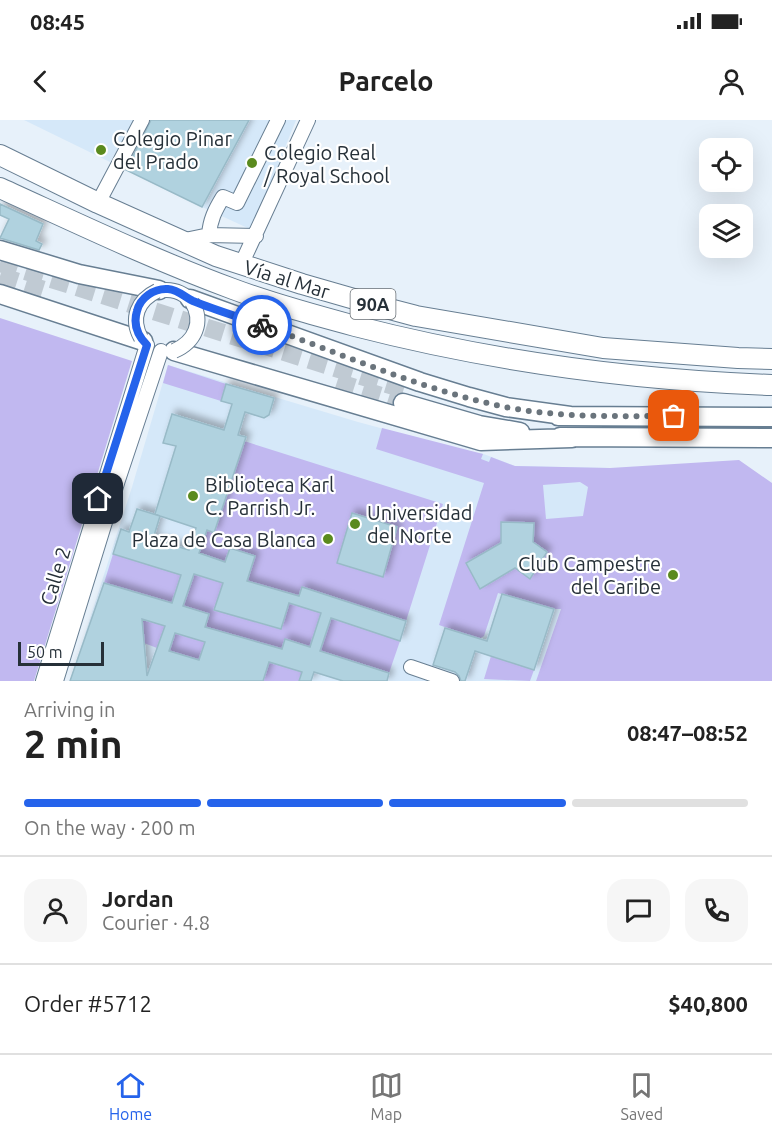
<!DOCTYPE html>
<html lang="en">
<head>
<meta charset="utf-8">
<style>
	:root { --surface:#fff; --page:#f6f6f6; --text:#222; --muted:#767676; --line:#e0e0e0; --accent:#2563eb }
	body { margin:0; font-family:Ubuntu,sans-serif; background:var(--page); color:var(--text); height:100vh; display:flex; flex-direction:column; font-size:22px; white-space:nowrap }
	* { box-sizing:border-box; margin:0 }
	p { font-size:20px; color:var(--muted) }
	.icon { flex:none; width:33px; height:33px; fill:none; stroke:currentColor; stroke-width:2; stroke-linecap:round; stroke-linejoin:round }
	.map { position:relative; height:561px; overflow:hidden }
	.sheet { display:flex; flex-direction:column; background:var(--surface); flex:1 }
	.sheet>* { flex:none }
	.controls { position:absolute; left:699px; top:18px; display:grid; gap:12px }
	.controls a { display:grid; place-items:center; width:54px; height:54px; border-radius:12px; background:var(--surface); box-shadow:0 6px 24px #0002; font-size:30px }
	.scale { position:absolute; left:18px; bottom:15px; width:86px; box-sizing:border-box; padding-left:6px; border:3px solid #263038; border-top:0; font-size:16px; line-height:21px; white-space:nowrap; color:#263038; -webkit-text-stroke:4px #fff; paint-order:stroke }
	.pin { position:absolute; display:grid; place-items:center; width:51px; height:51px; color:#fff; margin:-26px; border-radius:12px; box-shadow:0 3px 9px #0006 }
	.courier { position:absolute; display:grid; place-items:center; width:60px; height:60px; margin:-30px; border:4px solid #2563eb; border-radius:50%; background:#fff; color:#222; box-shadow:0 2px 8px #0007 }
	.head em { font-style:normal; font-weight:700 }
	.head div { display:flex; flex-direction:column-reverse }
	.head { display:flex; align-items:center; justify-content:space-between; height:102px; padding:0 24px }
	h1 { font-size:39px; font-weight:700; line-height:45px }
	.bar { display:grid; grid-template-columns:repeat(4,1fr); gap:9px 6px; align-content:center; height:72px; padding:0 24px }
	.bar i { height:8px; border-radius:4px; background:var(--line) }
	.bar .current { background:var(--accent) }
	.bar p { grid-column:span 4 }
	.line { display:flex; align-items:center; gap:15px; padding:0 24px; border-top:2px solid var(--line) }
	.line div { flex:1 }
	.round { display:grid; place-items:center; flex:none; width:63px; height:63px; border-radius:18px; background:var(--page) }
	.status { display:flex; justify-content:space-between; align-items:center; height:42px; padding:0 30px; background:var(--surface); direction:ltr }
	.status svg { height:16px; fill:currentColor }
	header { display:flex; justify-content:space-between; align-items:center; height:78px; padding:0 24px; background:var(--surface); font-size:27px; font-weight:700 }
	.tabs { display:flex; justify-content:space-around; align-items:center; height:84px; border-top:2px solid var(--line); background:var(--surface); font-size:16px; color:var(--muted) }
	.tabs a { display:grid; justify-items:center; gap:3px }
	.tabs .current { color:var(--accent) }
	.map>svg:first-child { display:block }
	.built { fill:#d5e8f9 }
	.green { fill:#c1b8f0; fill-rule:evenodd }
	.building { fill:#b0d2df; stroke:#98bac7; stroke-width:1.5; fill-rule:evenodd; filter:url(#shadow) }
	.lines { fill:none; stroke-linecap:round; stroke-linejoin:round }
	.major-tunnel { stroke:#c0cad3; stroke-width:18; stroke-dasharray:18 9; stroke-linecap:butt }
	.minor-casing { stroke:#677e92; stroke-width:16 }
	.major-casing { stroke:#677e92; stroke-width:21 }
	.highway-casing { stroke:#677e92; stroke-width:22 }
	.minor { stroke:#fff; stroke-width:14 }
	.major { stroke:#fff; stroke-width:18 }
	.highway { stroke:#fff; stroke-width:20 }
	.minor-bridge-casing { stroke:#677e92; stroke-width:16; stroke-linecap:butt }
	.minor-bridge { stroke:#fff; stroke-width:14 }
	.done { stroke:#6a747c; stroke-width:6; stroke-dasharray:0 10.8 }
	.route { stroke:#2563eb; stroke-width:8 }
	.poi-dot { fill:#5a8a1e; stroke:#fff; stroke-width:2 }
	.labels { text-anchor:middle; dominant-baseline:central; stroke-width:4.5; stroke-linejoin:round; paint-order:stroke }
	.shield { fill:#fff; stroke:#676e74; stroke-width:1.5 }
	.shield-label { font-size:18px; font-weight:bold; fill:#263038 }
	.poi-label { font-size:20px; fill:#263038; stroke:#fff; text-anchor:start }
	.street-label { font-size:20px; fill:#263038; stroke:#fff }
</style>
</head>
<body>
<div class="status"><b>08:45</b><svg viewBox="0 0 49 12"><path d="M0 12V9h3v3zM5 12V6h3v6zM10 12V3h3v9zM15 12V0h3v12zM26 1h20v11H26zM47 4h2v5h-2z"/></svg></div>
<header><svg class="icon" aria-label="back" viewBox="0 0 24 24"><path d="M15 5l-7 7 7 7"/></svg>Parcelo<svg class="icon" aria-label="person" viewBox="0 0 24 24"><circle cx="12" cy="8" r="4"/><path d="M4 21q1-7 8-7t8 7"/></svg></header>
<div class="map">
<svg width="772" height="561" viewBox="0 0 772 561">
	<defs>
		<filter id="shadow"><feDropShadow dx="4.5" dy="-4.5" stdDeviation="3" flood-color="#0004"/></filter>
	</defs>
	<rect width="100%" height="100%" fill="#e7f1fa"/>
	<path class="built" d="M 24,0 L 134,0 L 110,42 Z
		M 249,0 L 296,0 L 252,110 L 202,87 Z
		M 168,245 L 358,302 L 477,334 L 481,333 L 515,346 L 610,348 L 536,561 L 70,561 L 132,367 Z"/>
	<path class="green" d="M 0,198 L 132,241 L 34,561 L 0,561 Z
		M 168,245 L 226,264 L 221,281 L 163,263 Z
		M 382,308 L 483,334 L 481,339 L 489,342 L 491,337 L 515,346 L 610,348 L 739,340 L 772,363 L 772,561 L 536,561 L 561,489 L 554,489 L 498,473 L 484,516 L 479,519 L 439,505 L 484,363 L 376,329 ZM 580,362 L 588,367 L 583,396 L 546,399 L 543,365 ZM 501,403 L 534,404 L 533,422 L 547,432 L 530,459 L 515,448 L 496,460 L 483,433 L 501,423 ZM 477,436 L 490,462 L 480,469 L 466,443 Z
		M 244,321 L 443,384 L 406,501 L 302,467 L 299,476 L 247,461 L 255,436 L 225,442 L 199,433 L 228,341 ZM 352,393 L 397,407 L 382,457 L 337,443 Z
		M 113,434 L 181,455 L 172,483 L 104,463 Z
		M 194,454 L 223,463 L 214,490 L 280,509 L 289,483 L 321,493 L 310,527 L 285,519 L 282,529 L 206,507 L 209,494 L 183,486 Z
		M 97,485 L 165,506 L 157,528 L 144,523 Z
		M 331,498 L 400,521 L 389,553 L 320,531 Z
		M 175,513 L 201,521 L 206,517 L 198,544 L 169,531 Z
		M 491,536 L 534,550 L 530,561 L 484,559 Z
		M 270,537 L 302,552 L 299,561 L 263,561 Z"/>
	<path class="building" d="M 151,0 L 249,0 L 202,87 L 126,50 Z
		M 0,84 L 43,104 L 36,121 L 42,124 L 39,130 L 0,118 L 9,99 L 0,95 Z
		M 226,264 L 274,278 L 269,295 L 264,298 L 245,292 L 238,315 L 246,317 L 214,413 L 207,410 L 199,433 L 225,442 L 230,428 L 255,436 L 247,461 L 299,476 L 302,467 L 406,501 L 400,521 L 331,498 L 320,531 L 389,553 L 387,561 L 343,561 L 314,552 L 311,561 L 299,561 L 302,552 L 269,542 L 263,561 L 70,561 L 104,463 L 172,483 L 181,455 L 113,434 L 121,409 L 129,412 L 137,389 L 160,396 L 155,394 L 176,326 L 163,323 L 172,294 L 224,310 L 232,284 L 221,281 ZM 160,396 L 196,408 L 189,430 L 153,419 ZM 194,454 L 223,463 L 214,490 L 281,509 L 289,483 L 321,493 L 310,527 L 285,519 L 282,529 L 205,507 L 209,494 L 183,486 ZM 142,499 L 165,506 L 147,556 ZM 175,513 L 205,522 L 199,540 L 169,531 Z
		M 352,393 L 397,407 L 383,457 L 337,443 Z
		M 501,402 L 534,403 L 533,422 L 547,432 L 530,459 L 515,448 L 480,469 L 466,443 L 501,423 Z
		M 502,474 L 554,489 L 534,550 L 475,531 L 465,561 L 461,561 L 459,556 L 455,552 L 433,545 L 445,508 L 487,521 Z"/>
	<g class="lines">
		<path class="major-tunnel" d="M 0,143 L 406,270
			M 0,156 L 47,171
			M 337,262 L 403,283"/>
		<defs>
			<path id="minor" d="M 98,83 L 142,0
				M 209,115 C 210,100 215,90 223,77 L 237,83 L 278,0
				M 180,121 L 209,115 L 256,116
				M 241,145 L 308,0
				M 157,171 C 171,168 182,171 192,182
				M 411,547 L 452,561
				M 43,561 L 147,225
				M 56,561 L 118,360 L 161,231"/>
			<path id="major" d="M 0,130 L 79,154 L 159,170
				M 0,174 L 143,221
				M 190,179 L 420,262 L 469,277 L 506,287 L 570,296
				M 174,231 L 481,321 L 572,318
				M 403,283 L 479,305 L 520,312
				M 558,296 L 772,297
				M 560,317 L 772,318"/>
			<path id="highway" d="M 0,35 L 98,83 L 216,136 L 302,164 L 382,187 L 416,196 L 603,228 L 738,238 L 772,239
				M 0,68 C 77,103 154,140 233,169 C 273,184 314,195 355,206 C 491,241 631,260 772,265"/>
		</defs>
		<use href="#minor" class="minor-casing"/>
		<use href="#major" class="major-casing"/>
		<use href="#highway" class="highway-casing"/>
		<use href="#minor" class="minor"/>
		<use href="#major" class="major"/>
		<use href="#highway" class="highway"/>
		<defs>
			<path id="minor-bridge" d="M 141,218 C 130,198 138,180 157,171
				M 174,231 C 195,222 204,202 192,182"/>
		</defs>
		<use href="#minor-bridge" class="minor-bridge-casing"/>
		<use href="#minor-bridge" class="minor-bridge"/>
	</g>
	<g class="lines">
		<path class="done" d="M 262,205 C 341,234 423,270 505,287 C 561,298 617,296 674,296"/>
		<path class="route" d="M 98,379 L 147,225 C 138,216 133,204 137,191 C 140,178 154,168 168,169 C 179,170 184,177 193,181 C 215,190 239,197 262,205"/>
	</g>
	<g class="poi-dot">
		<circle cx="101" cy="30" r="6"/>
		<circle cx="252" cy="43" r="6"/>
		<circle cx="193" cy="376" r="6"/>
		<circle cx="355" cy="404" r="6"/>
		<circle cx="328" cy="419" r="6"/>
		<circle cx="673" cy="455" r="6"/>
	</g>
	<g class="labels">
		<rect class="shield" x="350.5" y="169" width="45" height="30" rx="4.5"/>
		<g class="shield-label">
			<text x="373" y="184">90A</text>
		</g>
		<g class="poi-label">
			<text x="113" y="18">Colegio Pinar<tspan x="113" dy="23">del Prado</tspan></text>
			<text x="264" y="32">Colegio Real<tspan x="264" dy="23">/ Royal School</tspan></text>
			<text x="205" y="364">Biblioteca Karl<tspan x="205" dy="23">C. Parrish Jr.</tspan></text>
			<text x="367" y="392">Universidad<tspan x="367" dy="23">del Norte</tspan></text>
			<text x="316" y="419" text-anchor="end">Plaza de Casa Blanca</text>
			<text x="661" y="443" text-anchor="end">Club Campestre<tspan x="661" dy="23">del Caribe</tspan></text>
		</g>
		<g class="street-label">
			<text transform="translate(287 159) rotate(17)">Vía al Mar</text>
			<text transform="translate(55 456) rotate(-73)">Calle 2</text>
		</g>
	</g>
</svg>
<div class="controls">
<a><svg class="icon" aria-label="locate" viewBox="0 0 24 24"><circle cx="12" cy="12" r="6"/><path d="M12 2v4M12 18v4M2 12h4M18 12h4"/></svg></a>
<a><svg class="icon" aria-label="layers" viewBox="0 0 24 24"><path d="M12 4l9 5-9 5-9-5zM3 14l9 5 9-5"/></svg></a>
</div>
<div class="scale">50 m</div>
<div class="pin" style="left:674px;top:296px;background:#ea580c"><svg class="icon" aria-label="bag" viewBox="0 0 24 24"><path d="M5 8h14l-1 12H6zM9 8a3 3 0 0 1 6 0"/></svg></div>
<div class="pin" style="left:98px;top:379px;background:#1f2937"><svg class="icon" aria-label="home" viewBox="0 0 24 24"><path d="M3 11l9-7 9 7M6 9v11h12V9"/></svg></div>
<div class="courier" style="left:262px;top:205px"><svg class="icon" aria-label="bike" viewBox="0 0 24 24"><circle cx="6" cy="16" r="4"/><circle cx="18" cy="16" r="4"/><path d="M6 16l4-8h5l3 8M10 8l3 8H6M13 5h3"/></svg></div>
</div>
<section class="sheet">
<div class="head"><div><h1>2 min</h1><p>Arriving in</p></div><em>08:47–08:52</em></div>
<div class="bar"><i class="current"></i><i class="current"></i><i class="current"></i><i></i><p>On the way · 200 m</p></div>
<div class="line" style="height:108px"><a class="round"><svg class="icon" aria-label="person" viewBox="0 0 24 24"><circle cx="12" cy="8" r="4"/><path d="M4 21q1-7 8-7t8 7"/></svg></a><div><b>Jordan</b><p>Courier · 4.8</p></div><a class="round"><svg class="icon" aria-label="chat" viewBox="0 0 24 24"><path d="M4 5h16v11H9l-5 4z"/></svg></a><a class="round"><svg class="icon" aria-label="phone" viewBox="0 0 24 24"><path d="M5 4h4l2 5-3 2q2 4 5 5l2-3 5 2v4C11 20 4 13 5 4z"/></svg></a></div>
<div class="line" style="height:78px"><div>Order #5712</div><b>$40,800</b></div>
</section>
<nav class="tabs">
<a class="current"><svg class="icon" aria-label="home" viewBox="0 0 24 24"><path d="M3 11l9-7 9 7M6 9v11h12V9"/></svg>Home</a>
<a><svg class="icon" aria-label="map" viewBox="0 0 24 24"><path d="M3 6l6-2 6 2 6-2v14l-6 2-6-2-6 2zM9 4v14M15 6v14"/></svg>Map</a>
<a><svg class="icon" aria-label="saved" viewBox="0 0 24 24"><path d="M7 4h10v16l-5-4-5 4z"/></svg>Saved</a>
</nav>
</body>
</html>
